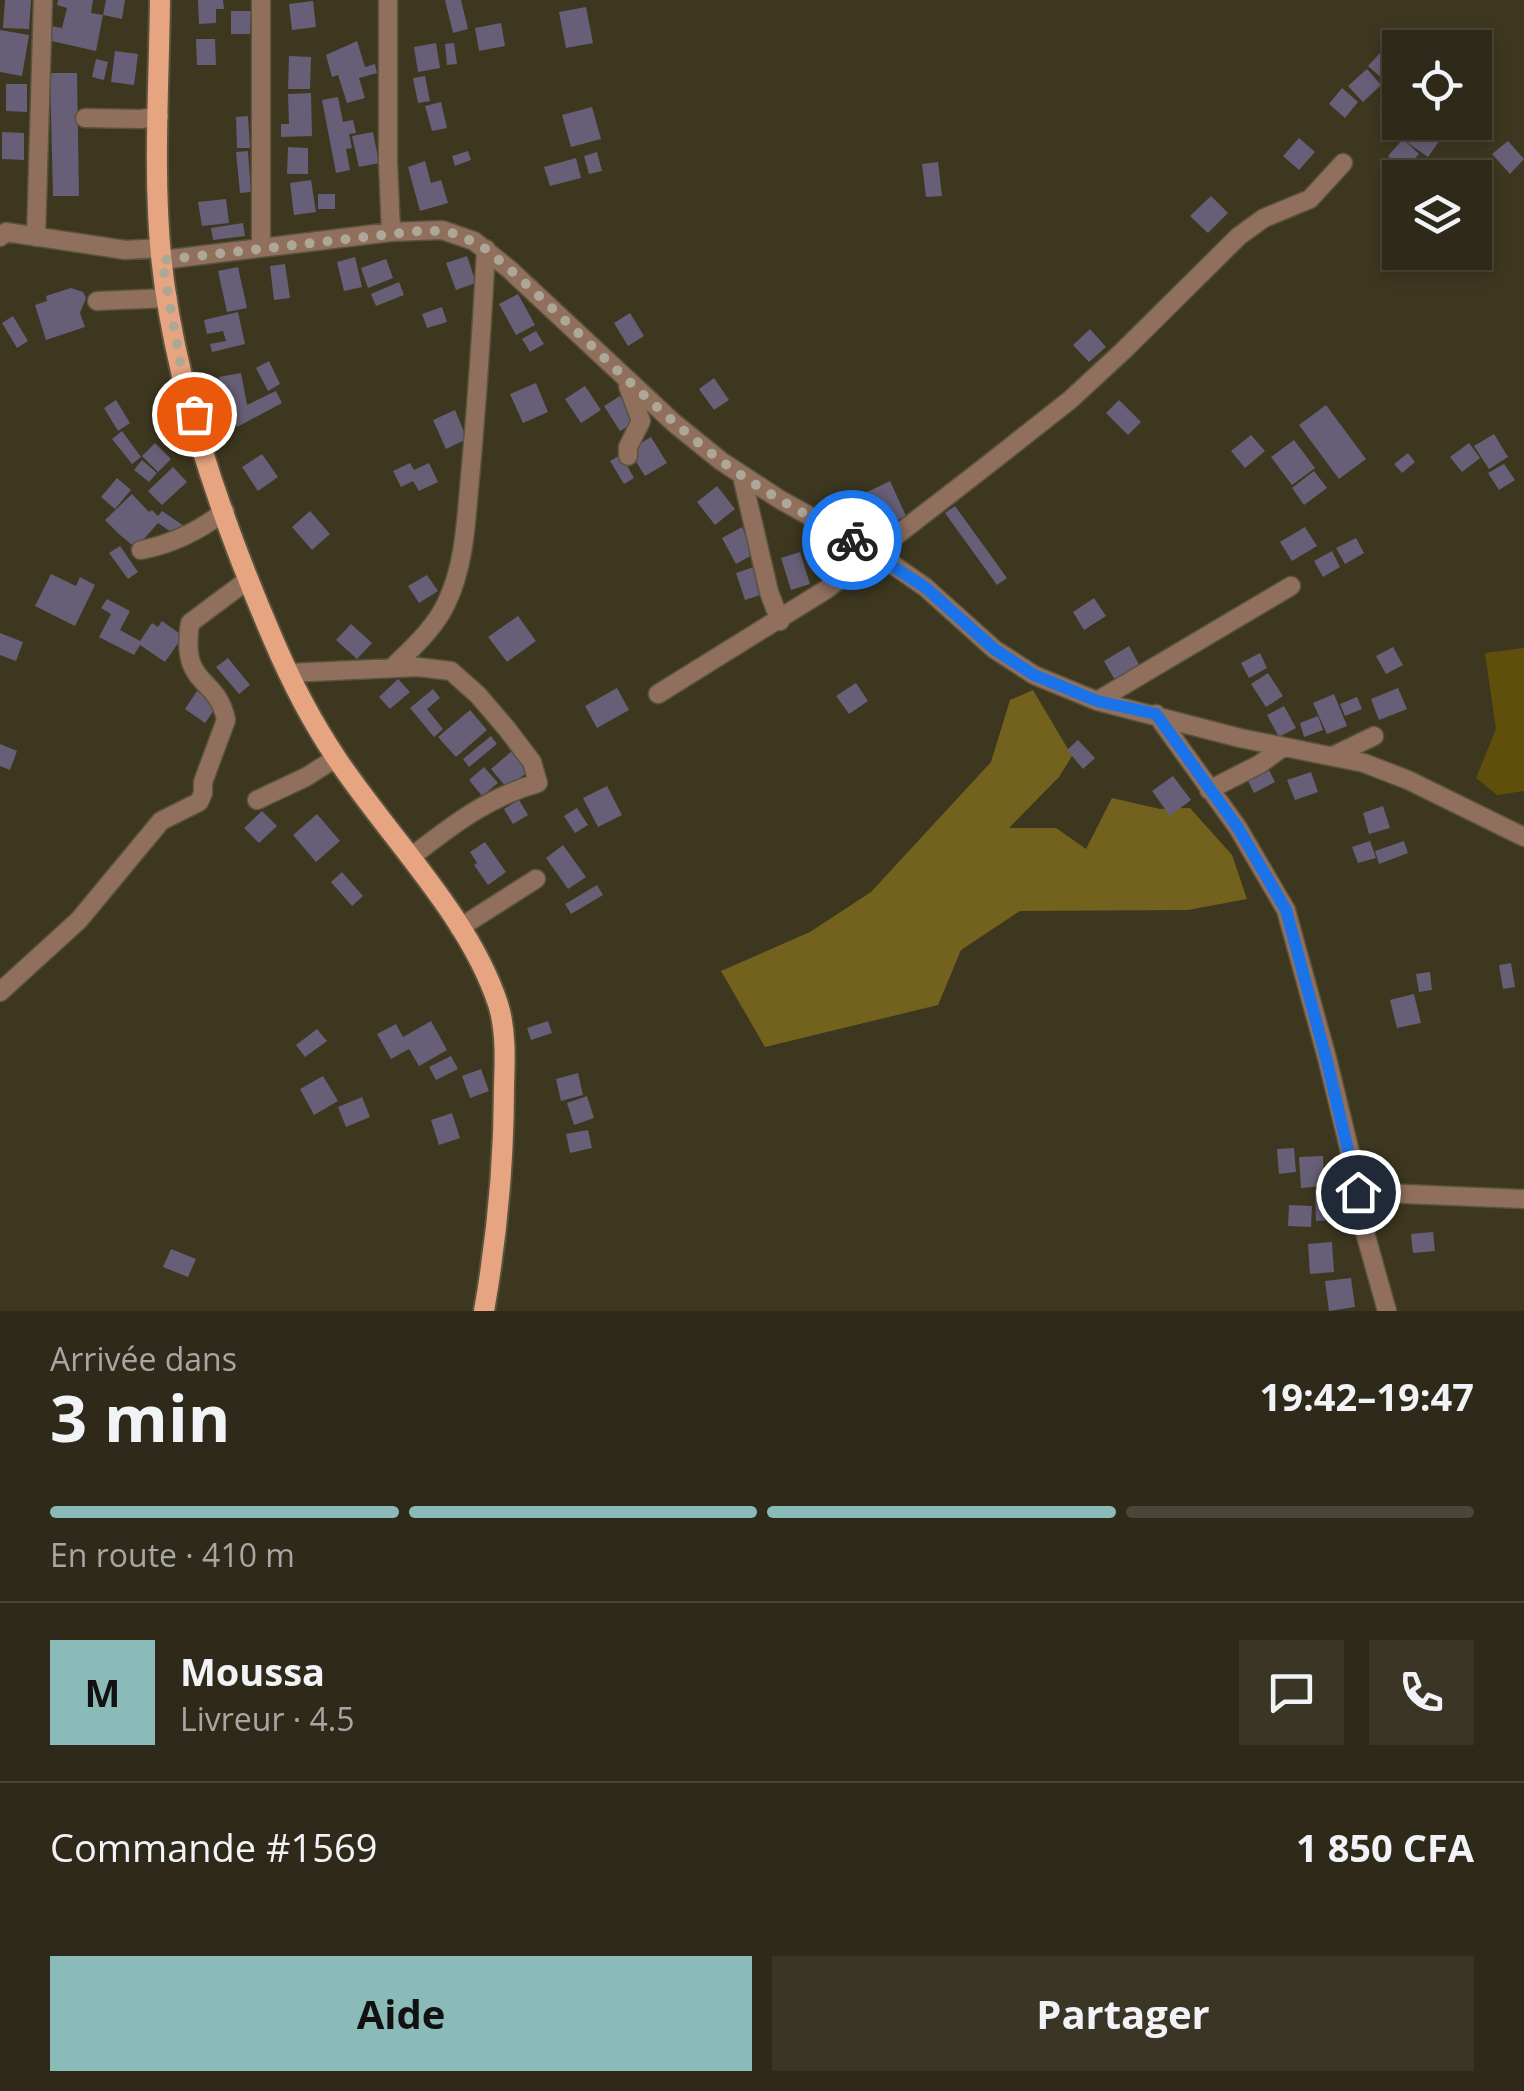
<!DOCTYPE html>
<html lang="fr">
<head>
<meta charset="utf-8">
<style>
	:root { --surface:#2e2918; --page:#3a3525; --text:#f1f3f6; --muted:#a7a6a2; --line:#494537; --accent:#8bbbb9 }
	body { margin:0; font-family:"Open Sans",sans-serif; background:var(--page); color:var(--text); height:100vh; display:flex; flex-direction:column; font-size:38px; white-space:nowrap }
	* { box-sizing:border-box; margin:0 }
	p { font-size:32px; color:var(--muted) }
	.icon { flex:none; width:55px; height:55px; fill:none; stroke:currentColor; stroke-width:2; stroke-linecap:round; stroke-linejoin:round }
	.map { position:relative; height:1311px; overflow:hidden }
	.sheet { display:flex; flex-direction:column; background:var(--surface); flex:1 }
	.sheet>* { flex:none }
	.fabs { position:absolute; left:1382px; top:30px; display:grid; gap:20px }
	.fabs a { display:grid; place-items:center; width:110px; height:110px; border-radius:0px; background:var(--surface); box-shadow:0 5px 15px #0003,0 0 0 2px var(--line); font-size:50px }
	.pin { position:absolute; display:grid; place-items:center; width:85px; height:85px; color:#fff; margin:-42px; border:5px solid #fff; border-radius:50%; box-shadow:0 2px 10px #0007 }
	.courier { position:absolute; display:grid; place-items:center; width:100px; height:100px; margin:-50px; border:8px solid #1a73e8; border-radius:50%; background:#fff; color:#222; box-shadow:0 2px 12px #0007 }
	.head em { font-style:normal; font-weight:700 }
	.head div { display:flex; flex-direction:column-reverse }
	.head { display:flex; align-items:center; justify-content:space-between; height:170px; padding:0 50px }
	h1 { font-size:65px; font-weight:700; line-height:75px }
	.bar { display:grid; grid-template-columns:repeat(4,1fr); gap:15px 10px; align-content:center; height:120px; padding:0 50px }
	.bar i { height:12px; border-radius:8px; background:var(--line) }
	.bar .active { background:var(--accent) }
	.bar p { grid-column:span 4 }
	.line { display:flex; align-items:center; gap:25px; padding:0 50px; border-top:2px solid var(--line) }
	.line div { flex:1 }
	.round { display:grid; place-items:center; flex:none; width:105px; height:105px; border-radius:0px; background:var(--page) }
	.primary-button { display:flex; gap:20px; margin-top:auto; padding:20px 50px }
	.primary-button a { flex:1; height:115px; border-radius:0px; background:var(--accent); color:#111; font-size:40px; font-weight:700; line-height:115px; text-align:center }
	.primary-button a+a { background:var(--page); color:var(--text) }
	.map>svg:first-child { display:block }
	.green { fill:#5f4f0a }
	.forest { fill:#73621e }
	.building { fill:#665f77 }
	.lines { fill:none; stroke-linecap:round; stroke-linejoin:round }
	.minor-casing { stroke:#58533d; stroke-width:21 }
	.major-casing { stroke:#58533d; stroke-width:24 }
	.minor { stroke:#906f5d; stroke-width:18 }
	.major { stroke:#e7a480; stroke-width:20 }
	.done { stroke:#aca796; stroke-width:10; stroke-dasharray:0 18 }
	.route { stroke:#1a73e8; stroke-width:12 }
</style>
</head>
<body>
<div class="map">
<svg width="1524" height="1311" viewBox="0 0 1524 1311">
	<rect width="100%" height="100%" fill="#3d3720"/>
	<path class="green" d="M 1524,648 L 1524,791 L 1497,795 L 1476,778 L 1496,729 L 1485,653 Z"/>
	<path class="forest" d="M 1033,690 L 1072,756 L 1059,777 L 1009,828 L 1056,828 L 1086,849 L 1112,798 L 1160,809 L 1190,808 L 1232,855 L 1247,899 L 1188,910 L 1020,911 L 961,950 L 938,1005 L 765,1047 L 721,971 L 810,932 L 871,892 L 991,762 L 1010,700 Z"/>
	<path class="building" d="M 5,0 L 31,0 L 29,29 L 3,28 Z
		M 58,0 L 93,0 L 91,13 L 103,15 L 96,51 L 47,40 L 50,26 L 62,28 L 67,8 L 57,5 Z
		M 106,0 L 125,0 L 122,19 L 103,15 Z
		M 198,0 L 223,0 L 224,9 L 216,9 L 216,23 L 199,24 Z
		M 445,0 L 461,0 L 468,29 L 453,33 Z
		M 313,1 L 316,27 L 292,30 L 289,4 Z
		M 586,7 L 593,43 L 566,48 L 559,12 Z
		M 231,11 L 251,11 L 250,34 L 231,34 Z
		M 501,23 L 505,46 L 479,51 L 475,28 Z
		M 0,30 L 29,35 L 22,76 L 0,72 Z
		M 196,39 L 215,39 L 216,65 L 197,65 Z
		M 357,41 L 365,67 L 375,64 L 377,73 L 359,78 L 365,98 L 347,103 L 338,75 L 332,77 L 326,55 Z
		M 436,43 L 440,68 L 418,72 L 414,47 Z
		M 454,43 L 457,64 L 447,65 L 445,44 Z
		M 115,51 L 138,54 L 134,85 L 111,82 Z
		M 1380,53 L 1400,70 L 1390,85 L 1368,66 Z
		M 289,56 L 311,57 L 310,89 L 288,89 Z
		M 96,59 L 108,62 L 104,80 L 92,77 Z
		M 1367,69 L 1381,85 L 1363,102 L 1348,86 Z
		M 50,73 L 77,73 L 79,196 L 53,196 Z
		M 425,76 L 430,101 L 418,103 L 413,78 Z
		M 6,84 L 27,84 L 27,112 L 6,111 Z
		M 1342,88 L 1358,102 L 1345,118 L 1329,104 Z
		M 1400,90 L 1400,122 L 1414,122 L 1403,134 L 1379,112 Z
		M 311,93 L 312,136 L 281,137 L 281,124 L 289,124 L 288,94 Z
		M 338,97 L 343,122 L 353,120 L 356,133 L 349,134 L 352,148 L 346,149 L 350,170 L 336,173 L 322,100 Z
		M 441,102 L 447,128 L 432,131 L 425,106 Z
		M 592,107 L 601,139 L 571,147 L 562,115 Z
		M 248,116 L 250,148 L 237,148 L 236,117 Z
		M 1433,122 L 1455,122 L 1443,139 L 1429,128 Z
		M 1420,126 L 1440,140 L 1428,157 L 1408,143 Z
		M 2,132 L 24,133 L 24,160 L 2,159 Z
		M 373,132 L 379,163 L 359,167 L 352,136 Z
		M 1299,138 L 1315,152 L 1299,170 L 1283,156 Z
		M 1403,139 L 1419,154 L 1404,170 L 1388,156 Z
		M 1508,141 L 1524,159 L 1510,174 L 1492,154 Z
		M 288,147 L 308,148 L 308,174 L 287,174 Z
		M 248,151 L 251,192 L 240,193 L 236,152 Z
		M 468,151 L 471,160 L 455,166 L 452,156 Z
		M 597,152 L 602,171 L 589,174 L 584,156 Z
		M 576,158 L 581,178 L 550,186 L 544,167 Z
		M 425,161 L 431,183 L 441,180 L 448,203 L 420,211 L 408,167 Z
		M 938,162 L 942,196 L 926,197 L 922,164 Z
		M 311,180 L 316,212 L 294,215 L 290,183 Z
		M 1400,190 L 1400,222 L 1384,207 Z
		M 318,194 L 335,194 L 335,209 L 318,209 Z
		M 1211,196 L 1228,213 L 1208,233 L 1190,216 Z
		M 226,199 L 229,223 L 202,226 L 198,202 Z
		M 243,223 L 245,236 L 213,240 L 211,228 Z
		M 467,256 L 476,283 L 456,290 L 446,263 Z
		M 355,257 L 362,287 L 344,291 L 337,262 Z
		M 386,259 L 393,278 L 368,288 L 361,268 Z
		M 285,264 L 290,298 L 274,300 L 270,266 Z
		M 238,267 L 247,308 L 227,312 L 218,271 Z
		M 399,282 L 404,295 L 376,306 L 371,294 Z
		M 71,288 L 83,292 L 86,298 L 80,313 L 85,327 L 46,340 L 35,305 L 47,301 L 46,296 Z
		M 518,294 L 535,325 L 516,335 L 499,304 Z
		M 442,307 L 447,322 L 427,328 L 422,314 Z
		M 238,312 L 245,344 L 212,352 L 210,344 L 226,341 L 223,331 L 207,334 L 204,320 Z
		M 630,313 L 644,336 L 628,346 L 614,323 Z
		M 13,316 L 28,341 L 17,348 L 2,323 Z
		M 1090,329 L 1106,347 L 1089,362 L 1073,345 Z
		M 536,331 L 544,344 L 530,352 L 522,339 Z
		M 269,361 L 280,384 L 268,391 L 256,368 Z
		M 241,373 L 247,405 L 276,391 L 282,403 L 237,427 L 232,417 L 233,429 L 222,432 L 217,411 L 228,409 L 219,377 Z
		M 714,378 L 729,400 L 714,410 L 699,389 Z
		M 536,383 L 548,412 L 523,423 L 510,394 Z
		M 585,386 L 601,410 L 581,423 L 565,399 Z
		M 620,396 L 636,422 L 620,431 L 604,406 Z
		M 116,400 L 130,423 L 118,431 L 104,408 Z
		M 1119,400 L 1141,422 L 1128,435 L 1106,413 Z
		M 1326,405 L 1366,459 L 1339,479 L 1299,425 Z
		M 455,410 L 467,439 L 446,449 L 433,420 Z
		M 122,431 L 141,457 L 132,464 L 112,439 Z
		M 1494,434 L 1508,457 L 1489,469 L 1474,446 Z
		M 1251,435 L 1265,451 L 1245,468 L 1231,451 Z
		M 651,437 L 667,463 L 645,476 L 629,450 Z
		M 1294,440 L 1315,468 L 1292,485 L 1271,457 Z
		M 155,443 L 171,459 L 158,472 L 142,456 Z
		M 1469,443 L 1480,458 L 1462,472 L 1450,457 Z
		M 1408,453 L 1415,462 L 1402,473 L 1394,464 Z
		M 262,454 L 278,477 L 258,491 L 242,467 Z
		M 621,455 L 634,478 L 624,484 L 610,461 Z
		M 142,460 L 157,473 L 149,482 L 134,470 Z
		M 410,463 L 414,470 L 429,463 L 438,482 L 419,491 L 413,481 L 401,487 L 393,471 Z
		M 1504,464 L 1515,480 L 1499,490 L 1488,473 Z
		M 173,467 L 187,482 L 162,505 L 148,491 Z
		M 1314,471 L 1327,488 L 1304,505 L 1292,488 Z
		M 117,478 L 131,490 L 115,509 L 101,497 Z
		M 890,481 L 906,516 L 879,529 L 863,494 Z
		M 717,486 L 735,509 L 715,525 L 697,502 Z
		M 132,494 L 149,512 L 152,510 L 158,516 L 162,511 L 184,526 L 177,536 L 158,523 L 136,548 L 120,535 L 105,520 Z
		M 955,506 L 1007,578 L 997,585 L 945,513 Z
		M 310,511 L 330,534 L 312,550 L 292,527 Z
		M 742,527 L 756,553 L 736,564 L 722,538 Z
		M 1305,527 L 1317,546 L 1292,561 L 1280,542 Z
		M 1356,538 L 1364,553 L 1345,564 L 1336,548 Z
		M 120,546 L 138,572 L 128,579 L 109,553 Z
		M 1332,551 L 1340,567 L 1323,577 L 1314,561 Z
		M 800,552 L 810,584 L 791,590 L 781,558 Z
		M 757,566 L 766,593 L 745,600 L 736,573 Z
		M 51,574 L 76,586 L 80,577 L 95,585 L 75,626 L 35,606 Z
		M 427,575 L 438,591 L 419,603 L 408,586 Z
		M 1094,598 L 1106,616 L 1084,630 L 1073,612 Z
		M 107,599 L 130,611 L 120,630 L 140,641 L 152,623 L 158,627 L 162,621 L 183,636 L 165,662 L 140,645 L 134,655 L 99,637 L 111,614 L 101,608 Z
		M 518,616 L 536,641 L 507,662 L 488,637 Z
		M 351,624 L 372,643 L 357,659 L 336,640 Z
		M 0,633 L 23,642 L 16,661 L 0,655 Z
		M 1129,646 L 1141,668 L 1116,682 L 1104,661 Z
		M 1393,647 L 1403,665 L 1386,674 L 1376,656 Z
		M 1260,653 L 1267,668 L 1249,678 L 1241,663 Z
		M 228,658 L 250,685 L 239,694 L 216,667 Z
		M 1268,673 L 1283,696 L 1266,707 L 1251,684 Z
		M 398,679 L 410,692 L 390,709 L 379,697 Z
		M 856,683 L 868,701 L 849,714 L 836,696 Z
		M 617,688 L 629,710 L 597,728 L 585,706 Z
		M 1398,688 L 1407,709 L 1379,720 L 1371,699 Z
		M 433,689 L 440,698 L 427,709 L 443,729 L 434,737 L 410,708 Z
		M 197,691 L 217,706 L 205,723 L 185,709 Z
		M 1334,694 L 1347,726 L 1327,734 L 1313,703 Z
		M 1357,697 L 1362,709 L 1345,716 L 1340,704 Z
		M 1284,706 L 1296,728 L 1279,737 L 1267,715 Z
		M 470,710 L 487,730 L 456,757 L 438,737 Z
		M 1318,716 L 1323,730 L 1304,737 L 1300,723 Z
		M 491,736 L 497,744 L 469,767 L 463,759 Z
		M 1078,740 L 1095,758 L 1083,769 L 1067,750 Z
		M 0,744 L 17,751 L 10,770 L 0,766 Z
		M 512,751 L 529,771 L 507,788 L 491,769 Z
		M 484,767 L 498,783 L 482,796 L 469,780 Z
		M 1268,768 L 1275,782 L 1254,793 L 1247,779 Z
		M 1311,772 L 1318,792 L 1295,800 L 1287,780 Z
		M 1173,776 L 1191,800 L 1170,816 L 1152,791 Z
		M 607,786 L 622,815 L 598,827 L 583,798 Z
		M 519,800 L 528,815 L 513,824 L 504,809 Z
		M 1383,806 L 1390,828 L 1369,834 L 1363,813 Z
		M 577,808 L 588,825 L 575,833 L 564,816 Z
		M 262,811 L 277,826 L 259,843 L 244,828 Z
		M 317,814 L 340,841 L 316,862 L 293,835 Z
		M 1370,841 L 1376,858 L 1358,863 L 1352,847 Z
		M 1404,841 L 1408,853 L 1379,864 L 1375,851 Z
		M 485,842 L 506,872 L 488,885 L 474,865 L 477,863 L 470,852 Z
		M 563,845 L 586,877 L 568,889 L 546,858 Z
		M 342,872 L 363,896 L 352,906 L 331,882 Z
		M 597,885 L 603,895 L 571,914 L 565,904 Z
		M 1511,963 L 1515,987 L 1503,989 L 1499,965 Z
		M 1430,972 L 1432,990 L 1419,992 L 1416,974 Z
		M 1414,994 L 1421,1023 L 1397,1028 L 1390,1000 Z
		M 431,1021 L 447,1050 L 419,1066 L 409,1049 L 391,1059 L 377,1034 L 396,1024 L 403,1037 Z
		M 548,1021 L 552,1033 L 531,1040 L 527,1028 Z
		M 317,1029 L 327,1041 L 305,1057 L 296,1045 Z
		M 451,1056 L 458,1069 L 436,1080 L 429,1067 Z
		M 481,1069 L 489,1091 L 470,1098 L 462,1076 Z
		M 578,1073 L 583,1095 L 561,1101 L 556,1079 Z
		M 323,1076 L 338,1101 L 314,1115 L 300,1089 Z
		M 587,1096 L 594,1118 L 574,1125 L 567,1103 Z
		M 362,1097 L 370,1117 L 346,1127 L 338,1107 Z
		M 452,1113 L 460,1138 L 439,1145 L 431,1120 Z
		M 588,1130 L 592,1148 L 570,1153 L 566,1134 Z
		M 1294,1148 L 1296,1172 L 1279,1174 L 1277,1149 Z
		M 1323,1156 L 1324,1186 L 1301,1188 L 1299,1157 Z
		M 1333,1189 L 1335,1220 L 1316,1221 L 1315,1190 Z
		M 1289,1205 L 1312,1206 L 1311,1227 L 1288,1226 Z
		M 1433,1232 L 1435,1251 L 1413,1253 L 1411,1234 Z
		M 1332,1242 L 1334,1272 L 1310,1274 L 1308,1244 Z
		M 171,1249 L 196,1259 L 188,1277 L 163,1267 Z
		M 1351,1278 L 1355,1307 L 1329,1311 L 1325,1281 Z"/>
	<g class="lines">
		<defs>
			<path id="minor" d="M 261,0 L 261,247
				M 388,0 L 388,162 L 391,232
				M 85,118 L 141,119 L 159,116
				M 0,237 L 6,232 L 125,250 L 161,248
				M 36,237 L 43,0
				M 162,260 L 391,232 L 442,230 L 474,241 L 509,269 L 674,423 L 721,461 L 779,499 L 876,553 L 925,587 L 994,649 L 1034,675 L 1097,701 L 1240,738 L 1364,763 L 1408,780 L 1524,837
				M 97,301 L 168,298
				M 628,456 L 628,447 L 641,421 L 628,386
				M 742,476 L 769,592 L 780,621
				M 141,550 C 173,544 199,531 225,511
				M 392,668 C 411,649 434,629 446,604 C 465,565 466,520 470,478 C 477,402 482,325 486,249
				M 289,673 L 418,667 L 451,671 L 478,695 L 507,729 L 532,762 L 538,783 C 488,797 451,826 411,857
				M 658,694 L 827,589 L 981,470 L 1070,400 L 1123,351 L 1239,236 L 1264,218 L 1310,199 L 1343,163
				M 1097,701 L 1291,586
				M 1156,714 L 1238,828 L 1286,910 L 1327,1058 L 1352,1160 L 1364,1229 L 1387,1311
				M 1335,755 L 1374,736
				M 1209,790 L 1260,764 L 1283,747
				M 257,800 L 306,777 L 336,758
				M 459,928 L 536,879
				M 0,992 L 79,920 L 161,821 L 199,802 L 203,793 L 203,782 L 226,720 C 217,674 180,689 190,623 L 249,579
				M 1357,1192 L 1524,1199"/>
			<path id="major" d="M 160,0 C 159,85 153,172 161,256 C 174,385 222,521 273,639 C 290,679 312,722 337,759 C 388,836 469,915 498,1004 C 506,1029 505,1059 504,1086 C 504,1161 497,1237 484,1311"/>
		</defs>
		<use href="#minor" class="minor-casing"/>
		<use href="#major" class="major-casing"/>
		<use href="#minor" class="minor"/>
		<use href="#major" class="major"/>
	</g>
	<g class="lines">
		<path class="done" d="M 194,414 L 180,361 L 162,260 L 428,230 L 458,234 L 486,249 C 567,317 637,396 720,460 C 761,491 807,515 852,540"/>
		<path class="route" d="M 852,540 L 926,588 L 994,649 L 1034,675 L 1097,701 L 1156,714 L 1238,828 L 1286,910 L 1326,1058 L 1358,1192"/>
	</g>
</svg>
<div class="fabs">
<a><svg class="icon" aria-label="locate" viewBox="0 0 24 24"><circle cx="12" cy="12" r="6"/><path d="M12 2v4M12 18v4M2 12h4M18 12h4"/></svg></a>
<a><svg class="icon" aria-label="layers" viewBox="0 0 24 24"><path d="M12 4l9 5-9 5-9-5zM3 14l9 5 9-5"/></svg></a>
</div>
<div class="pin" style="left:194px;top:414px;background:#ea580c"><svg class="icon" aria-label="bag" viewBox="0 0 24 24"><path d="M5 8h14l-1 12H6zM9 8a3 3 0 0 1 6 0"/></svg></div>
<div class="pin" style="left:1358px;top:1192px;background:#1f2937"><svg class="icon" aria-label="home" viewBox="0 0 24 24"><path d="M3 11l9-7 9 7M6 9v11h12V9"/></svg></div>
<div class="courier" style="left:852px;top:540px"><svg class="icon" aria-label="bike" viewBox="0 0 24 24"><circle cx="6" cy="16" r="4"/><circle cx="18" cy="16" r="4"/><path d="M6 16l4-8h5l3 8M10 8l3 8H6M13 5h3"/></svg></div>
</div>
<section class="sheet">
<div class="head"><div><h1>3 min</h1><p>Arrivée dans</p></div><em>19:42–19:47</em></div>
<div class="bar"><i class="active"></i><i class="active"></i><i class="active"></i><i></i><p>En route · 410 m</p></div>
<div class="line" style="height:180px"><b class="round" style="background:var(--accent);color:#111">M</b><div><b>Moussa</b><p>Livreur · 4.5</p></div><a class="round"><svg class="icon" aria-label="chat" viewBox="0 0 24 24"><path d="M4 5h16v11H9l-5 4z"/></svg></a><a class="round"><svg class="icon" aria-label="phone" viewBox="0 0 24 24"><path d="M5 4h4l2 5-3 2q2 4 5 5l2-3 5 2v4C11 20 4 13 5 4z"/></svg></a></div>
<div class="line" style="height:130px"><div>Commande #1569</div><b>1 850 CFA</b></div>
<div class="primary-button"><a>Aide</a><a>Partager</a></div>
</section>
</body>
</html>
